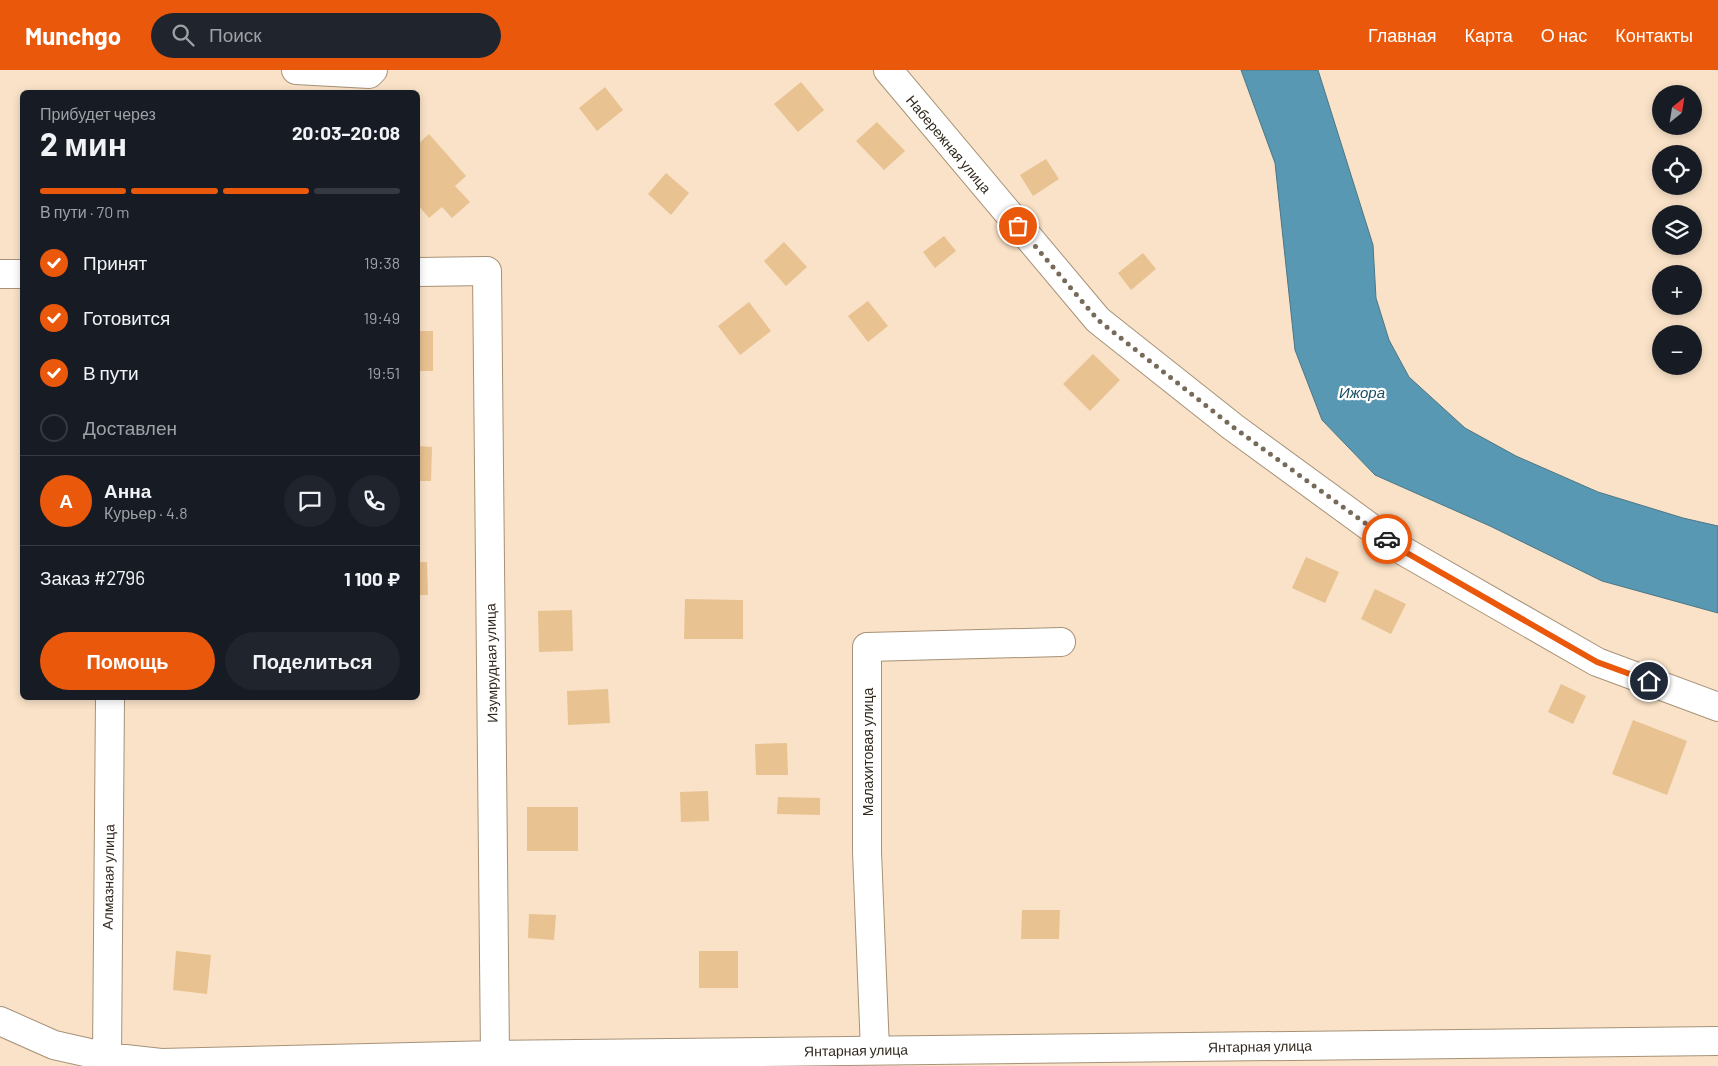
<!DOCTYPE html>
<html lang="ru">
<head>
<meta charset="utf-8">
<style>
	:root { --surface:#171b24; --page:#20242c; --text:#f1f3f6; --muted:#9ea1a6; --line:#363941; --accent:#ea580c }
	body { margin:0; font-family:Barlow,sans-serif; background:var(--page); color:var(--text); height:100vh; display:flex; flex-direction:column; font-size:19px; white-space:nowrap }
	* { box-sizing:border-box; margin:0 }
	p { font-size:16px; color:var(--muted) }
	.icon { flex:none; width:28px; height:28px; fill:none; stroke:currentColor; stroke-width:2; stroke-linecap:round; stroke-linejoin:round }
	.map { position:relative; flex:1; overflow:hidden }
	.drawer { position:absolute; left:20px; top:20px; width:400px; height:610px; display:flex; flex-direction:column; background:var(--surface); border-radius:8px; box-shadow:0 2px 8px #0003 }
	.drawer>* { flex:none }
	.needle { width:32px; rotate:30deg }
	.tools { position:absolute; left:1652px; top:15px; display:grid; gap:10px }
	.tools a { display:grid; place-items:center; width:50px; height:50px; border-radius:50%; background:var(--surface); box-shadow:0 2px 8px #0003; font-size:25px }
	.pin { position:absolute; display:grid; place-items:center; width:42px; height:42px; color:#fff; margin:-21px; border:2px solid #fff; border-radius:50%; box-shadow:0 1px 5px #0007 }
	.courier { position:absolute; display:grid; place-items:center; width:50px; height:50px; margin:-25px; border:4px solid #ea580c; border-radius:50%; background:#fff; color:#222; box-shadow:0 1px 6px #0007 }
	.headline em { font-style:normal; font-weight:700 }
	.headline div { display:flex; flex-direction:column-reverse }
	.headline { display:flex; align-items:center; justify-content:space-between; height:85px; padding:0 20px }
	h1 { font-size:32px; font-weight:700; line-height:38px }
	.bar { display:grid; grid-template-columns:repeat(4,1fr); gap:8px 5px; align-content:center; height:60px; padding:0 20px }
	.bar i { height:6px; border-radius:4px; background:var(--line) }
	.bar .selected { background:var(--accent) }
	.bar p { grid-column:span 4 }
	.line { display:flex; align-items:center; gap:12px; padding:0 20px; border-top:1px solid var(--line) }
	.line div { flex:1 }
	.round { display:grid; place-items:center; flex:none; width:52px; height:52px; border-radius:26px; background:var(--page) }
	ol { padding:0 20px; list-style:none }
	li { display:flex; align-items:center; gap:15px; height:55px }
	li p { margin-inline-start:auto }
	li .icon { padding:5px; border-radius:50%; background:var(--accent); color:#fff; stroke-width:4 }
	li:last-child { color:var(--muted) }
	li i { width:28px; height:28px; border:2px solid var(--line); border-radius:50% }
	.button { display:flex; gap:10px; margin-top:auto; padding:10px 20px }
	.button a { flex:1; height:58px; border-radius:30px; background:var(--accent); color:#fff; font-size:20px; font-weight:700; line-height:58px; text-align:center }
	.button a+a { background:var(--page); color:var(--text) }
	header { display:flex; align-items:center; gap:30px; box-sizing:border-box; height:70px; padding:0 25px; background:var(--accent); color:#fff }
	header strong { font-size:24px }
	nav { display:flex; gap:28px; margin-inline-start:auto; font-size:18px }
	.search { width:350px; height:45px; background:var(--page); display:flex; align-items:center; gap:12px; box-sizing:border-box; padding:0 18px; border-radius:28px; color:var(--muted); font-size:19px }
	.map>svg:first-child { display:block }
	.water { fill:#5898b3; stroke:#4c7786 }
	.building { fill:#e8c291 }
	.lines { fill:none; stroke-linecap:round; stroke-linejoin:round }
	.minor-casing { stroke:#a69278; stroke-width:30 }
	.minor { stroke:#fff; stroke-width:28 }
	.done { stroke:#776a59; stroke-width:5; stroke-dasharray:0 9 }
	.route { stroke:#ea580c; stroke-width:6 }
	.labels { text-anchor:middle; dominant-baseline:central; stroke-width:4.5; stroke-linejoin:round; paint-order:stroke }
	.street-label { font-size:14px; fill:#31291e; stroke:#fff }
	.water-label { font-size:15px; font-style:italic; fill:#184d61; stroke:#fff }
</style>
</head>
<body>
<header>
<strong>Munchgo</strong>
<div class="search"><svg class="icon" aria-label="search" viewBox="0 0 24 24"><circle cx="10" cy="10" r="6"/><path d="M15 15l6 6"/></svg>Поиск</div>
<nav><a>Главная</a><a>Карта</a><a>О нас</a><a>Контакты</a></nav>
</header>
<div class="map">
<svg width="1718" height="996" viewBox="0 0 1718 996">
	<rect width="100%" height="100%" fill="#f9e2c7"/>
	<path class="water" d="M 1241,0 L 1318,0 L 1373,175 L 1376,228 L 1389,270 L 1409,307 L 1465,358 L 1516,386 L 1598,422 L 1683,448 L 1718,456 L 1718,543 L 1602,511 L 1490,456 L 1375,405 L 1322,350 L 1295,280 L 1275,93 Z"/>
	<path class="building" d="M 801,12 L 824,40 L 798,62 L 774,34 Z
		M 605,17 L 623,40 L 597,61 L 579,38 Z
		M 877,52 L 905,81 L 884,100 L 856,71 Z
		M 429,64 L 466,106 L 455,116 L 470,132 L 452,148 L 442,137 L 429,148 L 419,136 L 418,137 L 418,74 Z
		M 1046,89 L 1059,109 L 1033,126 L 1020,105 Z
		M 666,103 L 689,123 L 671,145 L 648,124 Z
		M 944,166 L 956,181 L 935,198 L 923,182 Z
		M 784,172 L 807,197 L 786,216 L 764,191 Z
		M 1143,183 L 1156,199 L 1131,220 L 1118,203 Z
		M 868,231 L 888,256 L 868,272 L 848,246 Z
		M 749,232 L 771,261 L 740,285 L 718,256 Z
		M 418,261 L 433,261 L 433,301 L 418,301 Z
		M 1093,284 L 1120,310 L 1090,341 L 1063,314 Z
		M 418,376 L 432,377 L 431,411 L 418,411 Z
		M 1306,487 L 1339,502 L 1325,533 L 1292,518 Z
		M 418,492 L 427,492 L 428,525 L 418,525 Z
		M 1375,519 L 1406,534 L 1391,564 L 1361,549 Z
		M 685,529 L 743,530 L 743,569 L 684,569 Z
		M 572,540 L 573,581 L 539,582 L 538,541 Z
		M 1561,614 L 1586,626 L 1573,654 L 1548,642 Z
		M 608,619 L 610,653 L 568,655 L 567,621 Z
		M 1633,650 L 1687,671 L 1667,725 L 1612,704 Z
		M 787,673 L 788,705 L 756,705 L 755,674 Z
		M 708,721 L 709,751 L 681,752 L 680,722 Z
		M 778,727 L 820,728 L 820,745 L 777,744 Z
		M 527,737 L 578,737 L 578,781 L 527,781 Z
		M 1022,840 L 1060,840 L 1059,869 L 1021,869 Z
		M 529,844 L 556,845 L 554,870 L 528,868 Z
		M 176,881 L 211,885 L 207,924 L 173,920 Z
		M 699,881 L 738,881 L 738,918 L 699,918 Z"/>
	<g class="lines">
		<defs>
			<path id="minor" d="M 296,0 L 369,4 L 373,0
				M 888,0 L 1098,250 L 1233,357 L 1400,479 L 1597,592 L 1718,637
				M 418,202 L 487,201 L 495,985
				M 0,204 L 22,204
				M 0,951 L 54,975 L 107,987 L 161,993 L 495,985 L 1718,971
				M 875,980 L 867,782 L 867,577 L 1061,572
				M 107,987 L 110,628"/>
		</defs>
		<use href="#minor" class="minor-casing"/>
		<use href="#minor" class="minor"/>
	</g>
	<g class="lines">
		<path class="done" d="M 1018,156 L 1098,250 L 1233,357 L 1387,469"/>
		<path class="route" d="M 1387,469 L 1400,479 L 1597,592 L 1649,611"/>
	</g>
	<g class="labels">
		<g class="street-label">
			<text transform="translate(949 74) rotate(50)">Набережная улица</text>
			<text transform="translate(491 593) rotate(-91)">Изумрудная улица</text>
			<text transform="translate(867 682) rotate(-90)">Малахитовая улица</text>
			<text transform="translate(108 807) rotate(-89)">Алмазная улица</text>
			<text transform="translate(1260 976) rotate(-1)">Янтарная улица</text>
			<text transform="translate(856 980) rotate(-1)">Янтарная улица</text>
		</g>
		<g class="water-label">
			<text x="1362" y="322">Ижора</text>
		</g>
	</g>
</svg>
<div class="tools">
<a><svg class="needle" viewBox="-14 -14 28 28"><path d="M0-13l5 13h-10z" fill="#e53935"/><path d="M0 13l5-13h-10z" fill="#9ea1a6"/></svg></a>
<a><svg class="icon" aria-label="locate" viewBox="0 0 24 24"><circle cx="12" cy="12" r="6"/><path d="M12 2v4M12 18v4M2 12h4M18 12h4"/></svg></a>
<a><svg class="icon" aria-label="layers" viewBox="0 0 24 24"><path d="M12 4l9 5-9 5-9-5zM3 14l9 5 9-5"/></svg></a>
<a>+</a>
<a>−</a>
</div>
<div class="pin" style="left:1018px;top:156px;background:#ea580c"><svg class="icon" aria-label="bag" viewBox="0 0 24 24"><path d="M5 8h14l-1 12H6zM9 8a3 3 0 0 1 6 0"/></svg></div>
<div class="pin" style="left:1649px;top:611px;background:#1f2937"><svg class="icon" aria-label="home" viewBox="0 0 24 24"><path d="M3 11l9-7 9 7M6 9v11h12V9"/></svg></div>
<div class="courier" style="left:1387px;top:469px"><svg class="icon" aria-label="car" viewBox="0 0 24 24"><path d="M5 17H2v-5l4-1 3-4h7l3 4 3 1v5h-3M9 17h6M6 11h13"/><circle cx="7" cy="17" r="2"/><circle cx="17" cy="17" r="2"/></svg></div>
<section class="drawer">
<div class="headline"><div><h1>2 мин</h1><p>Прибудет через</p></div><em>20:03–20:08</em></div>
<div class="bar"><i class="selected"></i><i class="selected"></i><i class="selected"></i><i></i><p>В пути · 70 m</p></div>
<ol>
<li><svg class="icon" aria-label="check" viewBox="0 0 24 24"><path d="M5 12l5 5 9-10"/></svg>Принят<p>19:38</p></li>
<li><svg class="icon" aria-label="check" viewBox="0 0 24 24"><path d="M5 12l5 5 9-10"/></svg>Готовится<p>19:49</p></li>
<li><svg class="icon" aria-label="check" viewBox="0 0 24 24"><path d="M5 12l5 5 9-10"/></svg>В пути<p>19:51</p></li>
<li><i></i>Доставлен</li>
</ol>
<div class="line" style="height:90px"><b class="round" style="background:var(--accent);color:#fff">А</b><div><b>Анна</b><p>Курьер · 4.8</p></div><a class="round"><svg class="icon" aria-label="chat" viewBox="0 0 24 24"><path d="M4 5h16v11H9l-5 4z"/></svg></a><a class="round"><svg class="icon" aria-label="phone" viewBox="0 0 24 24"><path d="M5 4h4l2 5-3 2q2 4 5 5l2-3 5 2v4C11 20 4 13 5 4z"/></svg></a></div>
<div class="line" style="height:65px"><div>Заказ #2796</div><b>1 100 ₽</b></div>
<div class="button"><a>Помощь</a><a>Поделиться</a></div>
</section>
</div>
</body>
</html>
